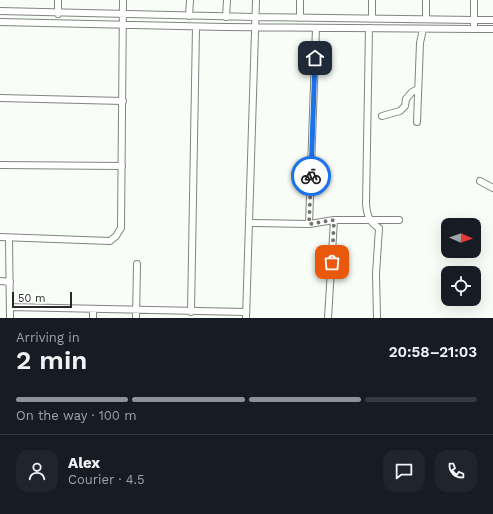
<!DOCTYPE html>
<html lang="en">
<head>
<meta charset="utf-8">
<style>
	:root { --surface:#171b24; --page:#20242c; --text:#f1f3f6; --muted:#9ea1a6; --line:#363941; --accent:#8c9099 }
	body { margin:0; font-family:"Work Sans",sans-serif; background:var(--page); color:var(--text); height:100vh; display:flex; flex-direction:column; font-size:15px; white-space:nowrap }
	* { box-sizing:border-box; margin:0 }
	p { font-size:13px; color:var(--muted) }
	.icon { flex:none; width:22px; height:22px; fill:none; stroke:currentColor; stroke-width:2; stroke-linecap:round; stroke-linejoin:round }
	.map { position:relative; height:318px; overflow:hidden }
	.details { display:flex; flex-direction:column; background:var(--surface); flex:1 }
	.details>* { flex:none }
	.needle { width:26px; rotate:92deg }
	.controls { position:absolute; left:441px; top:218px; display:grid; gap:8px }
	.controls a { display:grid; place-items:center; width:40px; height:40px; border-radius:8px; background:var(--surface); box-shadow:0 4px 16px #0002; font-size:20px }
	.scale { position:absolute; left:12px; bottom:10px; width:60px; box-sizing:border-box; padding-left:4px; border:2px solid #282a28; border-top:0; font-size:11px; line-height:14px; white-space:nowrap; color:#282a28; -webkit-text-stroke:3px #fff; paint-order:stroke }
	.pin { position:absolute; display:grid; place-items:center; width:34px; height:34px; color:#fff; margin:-17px; border-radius:8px; box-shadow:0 2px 6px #0006 }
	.courier { position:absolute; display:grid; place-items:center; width:40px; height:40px; margin:-20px; border:3px solid #1a73e8; border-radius:50%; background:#fff; color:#222; box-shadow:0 1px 5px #0007 }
	.headline em { font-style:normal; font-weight:600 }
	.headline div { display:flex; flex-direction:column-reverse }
	.headline { display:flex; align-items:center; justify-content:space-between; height:68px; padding:0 16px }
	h1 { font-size:26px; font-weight:600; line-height:30px }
	.bar { display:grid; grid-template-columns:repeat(4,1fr); gap:6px 4px; align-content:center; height:48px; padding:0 16px }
	.bar i { height:5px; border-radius:3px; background:var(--line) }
	.bar .active { background:var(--accent) }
	.bar p { grid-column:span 4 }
	.line { display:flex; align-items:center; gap:10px; padding:0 16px; border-top:1px solid var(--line) }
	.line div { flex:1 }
	.round { display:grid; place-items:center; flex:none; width:42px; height:42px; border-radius:12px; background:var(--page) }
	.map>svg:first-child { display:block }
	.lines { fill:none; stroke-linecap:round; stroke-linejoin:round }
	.minor-casing { stroke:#818580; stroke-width:8 }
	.minor { stroke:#fff; stroke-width:6 }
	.done { stroke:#717470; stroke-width:4; stroke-dasharray:0 7.2 }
	.route { stroke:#1a73e8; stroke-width:5 }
</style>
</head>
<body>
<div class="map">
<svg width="493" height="318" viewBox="0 0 493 318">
	<rect width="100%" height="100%" fill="#f8fdf7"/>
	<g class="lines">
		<defs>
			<path id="minor" d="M 426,0 L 426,19
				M 0,11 L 256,17 L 474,20 L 474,0
				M 58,14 L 58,0
				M 189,16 L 190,0
				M 226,17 L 227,0
				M 300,18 L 300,0
				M 372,19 L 372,0
				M 0,22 L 224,27 L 474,29 L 474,20 L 493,20
				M 369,28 L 366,204 C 367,215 369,222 379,228 L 376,274 L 377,318
				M 474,29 L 493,29
				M 0,98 L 123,101
				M 382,116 L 400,111 L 405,106 L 406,99 L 412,92 L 418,89
				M 417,122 L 420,43 L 423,29
				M 0,165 L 122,166
				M 480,181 L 493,188
				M 249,223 L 309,224 L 334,220 L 399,220
				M 309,224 L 316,28
				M 0,237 L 110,241 L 116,236 L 121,228 L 123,0
				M 9,238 L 10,318
				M 0,281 L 10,282
				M 10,307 L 246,312
				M 191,312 L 196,27
				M 93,318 L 93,309
				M 136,318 L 137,264
				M 246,318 L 256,0
				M 328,318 L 334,220"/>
		</defs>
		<use href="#minor" class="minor-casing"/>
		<use href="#minor" class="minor"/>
	</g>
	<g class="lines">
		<path class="done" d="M 311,176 L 309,224 L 334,220 L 332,262"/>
		<path class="route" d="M 311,176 L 315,58"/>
	</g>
</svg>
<div class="controls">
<a><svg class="needle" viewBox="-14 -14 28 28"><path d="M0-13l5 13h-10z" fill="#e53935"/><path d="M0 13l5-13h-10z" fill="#9ea1a6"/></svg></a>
<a><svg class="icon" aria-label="locate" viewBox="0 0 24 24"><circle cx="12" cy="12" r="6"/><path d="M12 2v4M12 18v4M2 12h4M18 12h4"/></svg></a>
</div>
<div class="scale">50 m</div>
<div class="pin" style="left:332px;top:262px;background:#ea580c"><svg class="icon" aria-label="bag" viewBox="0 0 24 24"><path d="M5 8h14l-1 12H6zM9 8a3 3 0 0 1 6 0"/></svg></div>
<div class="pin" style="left:315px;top:58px;background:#1f2937"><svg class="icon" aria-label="home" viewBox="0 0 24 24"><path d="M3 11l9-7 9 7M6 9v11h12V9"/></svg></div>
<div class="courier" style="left:311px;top:176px"><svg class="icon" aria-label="bike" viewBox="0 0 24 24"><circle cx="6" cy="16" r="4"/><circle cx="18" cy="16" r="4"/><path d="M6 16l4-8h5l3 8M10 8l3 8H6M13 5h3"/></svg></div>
</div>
<section class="details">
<div class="headline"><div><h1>2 min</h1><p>Arriving in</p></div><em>20:58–21:03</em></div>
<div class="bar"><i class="active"></i><i class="active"></i><i class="active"></i><i></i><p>On the way · 100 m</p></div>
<div class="line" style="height:72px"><a class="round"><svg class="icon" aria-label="person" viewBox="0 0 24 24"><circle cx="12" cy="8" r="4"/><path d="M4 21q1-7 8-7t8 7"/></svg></a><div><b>Alex</b><p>Courier · 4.5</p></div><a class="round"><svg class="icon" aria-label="chat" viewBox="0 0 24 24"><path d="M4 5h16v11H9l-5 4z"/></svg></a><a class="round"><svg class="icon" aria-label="phone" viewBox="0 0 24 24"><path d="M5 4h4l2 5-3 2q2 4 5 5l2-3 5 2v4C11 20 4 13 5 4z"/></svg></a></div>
</section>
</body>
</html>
